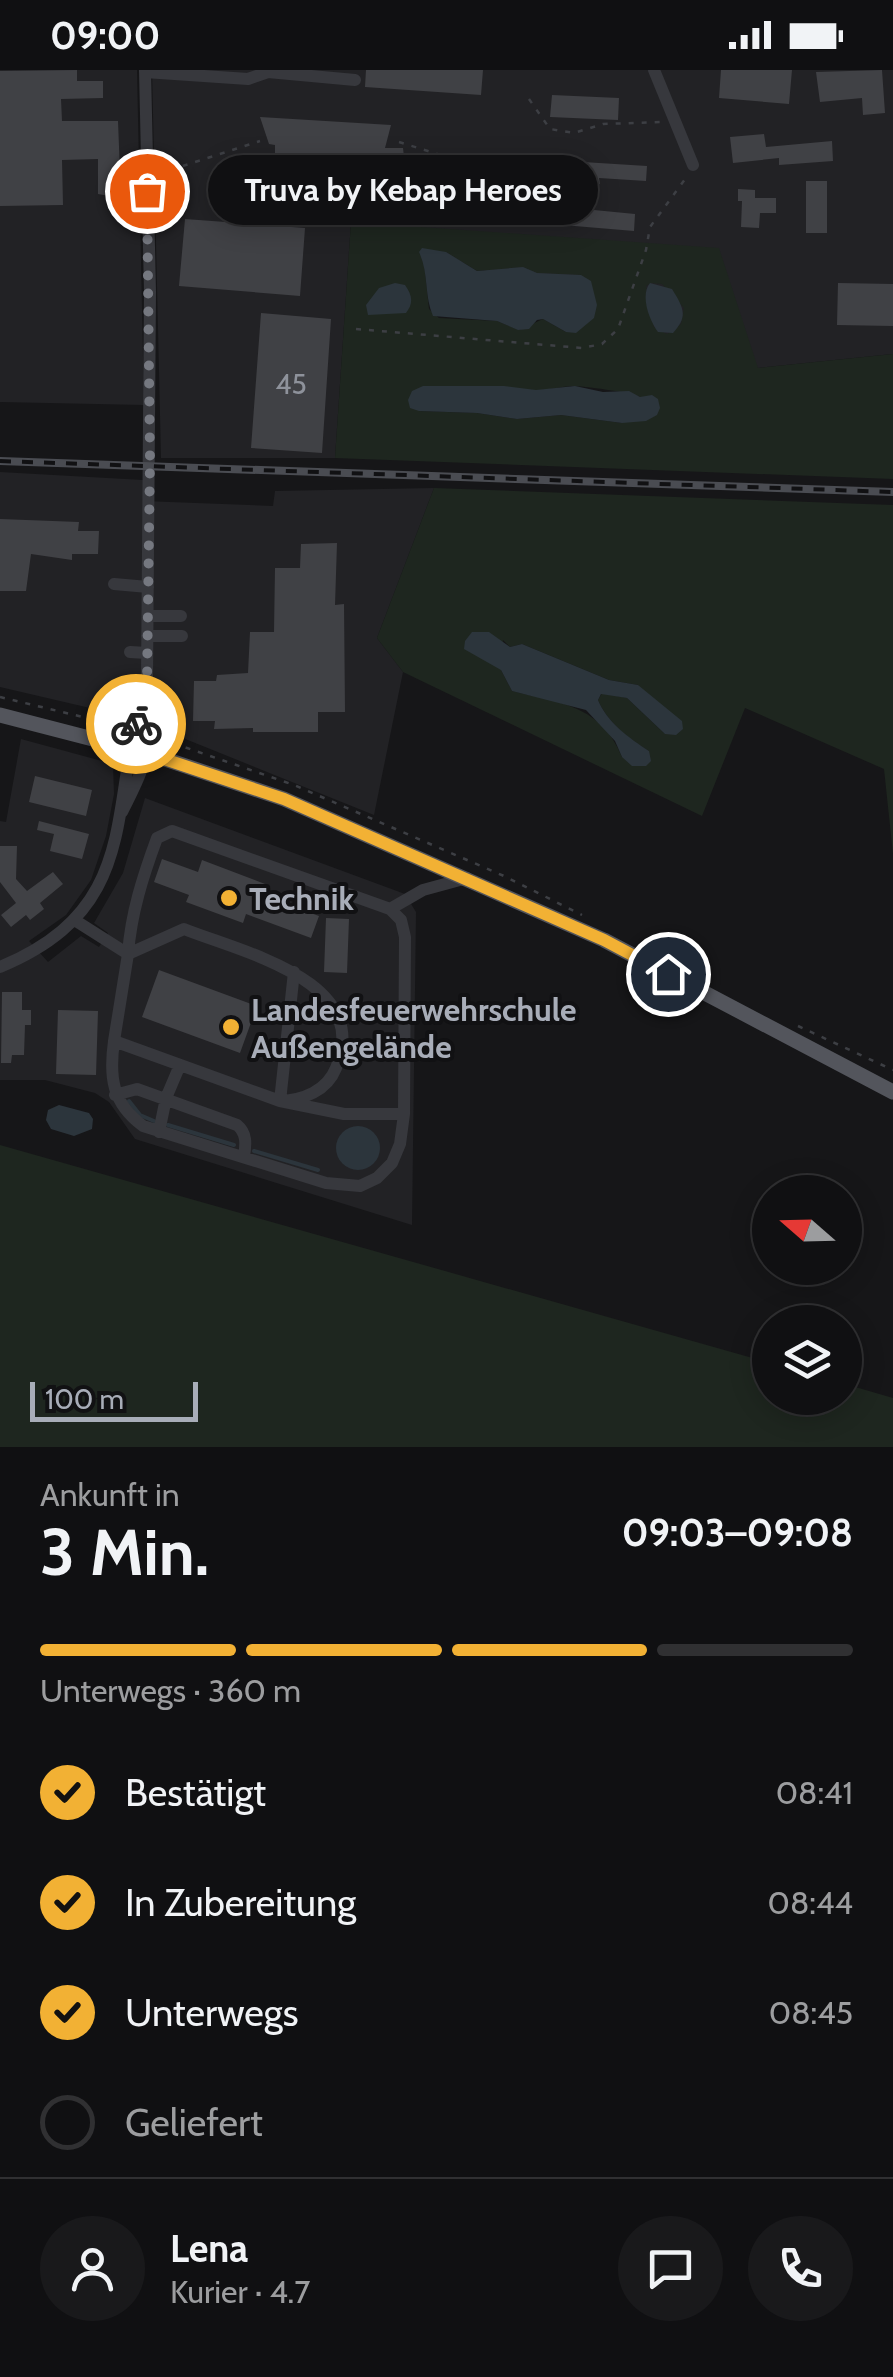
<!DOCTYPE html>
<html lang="de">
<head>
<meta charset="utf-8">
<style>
	:root { --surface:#101012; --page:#19191b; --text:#f1f3f6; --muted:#9c9d9f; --line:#303032; --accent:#f2b134 }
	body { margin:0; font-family:Cabin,sans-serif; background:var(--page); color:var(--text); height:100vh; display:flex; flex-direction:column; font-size:38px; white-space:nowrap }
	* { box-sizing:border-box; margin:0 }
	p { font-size:32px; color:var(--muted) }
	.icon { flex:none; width:55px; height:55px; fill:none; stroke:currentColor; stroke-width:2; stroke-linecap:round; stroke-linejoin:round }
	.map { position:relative; height:1377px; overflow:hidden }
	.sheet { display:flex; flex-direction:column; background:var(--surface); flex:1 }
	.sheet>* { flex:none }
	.needle { width:65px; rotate:290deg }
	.fabs { position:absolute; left:752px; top:1105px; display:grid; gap:20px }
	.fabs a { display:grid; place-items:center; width:110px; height:110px; border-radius:50%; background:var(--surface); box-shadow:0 5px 25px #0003,0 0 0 2px var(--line); font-size:50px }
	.scale { position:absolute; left:30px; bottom:25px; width:168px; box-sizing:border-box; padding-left:10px; border:5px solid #a8adb8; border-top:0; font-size:28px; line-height:35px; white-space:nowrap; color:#a8adb8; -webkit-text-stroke:8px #111113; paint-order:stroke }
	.pin { position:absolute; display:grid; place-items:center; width:85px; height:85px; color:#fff; margin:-42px; border:5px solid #fff; border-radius:50%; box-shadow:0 2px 10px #0007 }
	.courier { position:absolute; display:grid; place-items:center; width:100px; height:100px; margin:-50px; border:8px solid #f2b134; border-radius:50%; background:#fff; color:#222; box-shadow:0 2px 12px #0007 }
	.bubble { position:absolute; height:70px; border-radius:35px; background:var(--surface); box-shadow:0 5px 25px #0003,0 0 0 2px var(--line); font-size:32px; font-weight:700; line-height:70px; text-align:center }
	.headline em { font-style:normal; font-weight:700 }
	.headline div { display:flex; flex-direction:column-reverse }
	.headline { display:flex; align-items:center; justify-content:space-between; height:170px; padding:0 40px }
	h1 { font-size:65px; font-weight:700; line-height:75px }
	.bar { display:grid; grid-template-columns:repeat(4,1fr); gap:15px 10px; align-content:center; height:120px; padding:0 40px }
	.bar i { height:12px; border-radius:8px; background:var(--line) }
	.bar .active { background:var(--accent) }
	.bar p { grid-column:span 4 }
	.line { display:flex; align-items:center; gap:25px; padding:0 40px; border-top:2px solid var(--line) }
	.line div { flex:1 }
	.round { display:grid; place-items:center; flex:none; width:105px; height:105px; border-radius:52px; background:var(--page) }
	ol { padding:0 40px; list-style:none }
	li { display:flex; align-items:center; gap:30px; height:110px }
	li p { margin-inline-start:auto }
	li .icon { padding:10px; border-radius:50%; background:var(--accent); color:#111; stroke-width:4 }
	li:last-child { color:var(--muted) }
	li i { width:55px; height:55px; border:5px solid var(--line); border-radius:50% }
	.status { display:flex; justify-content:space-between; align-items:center; height:70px; padding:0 50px; background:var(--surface); direction:ltr }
	.status svg { height:28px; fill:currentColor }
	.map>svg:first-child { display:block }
	.built { fill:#222225 }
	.green { fill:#1e261f; fill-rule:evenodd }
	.water { fill:#2c353c }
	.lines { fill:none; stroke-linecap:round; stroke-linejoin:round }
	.stream { stroke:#2c353c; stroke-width:4 }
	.building { fill:#404145 }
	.path { stroke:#3d3f44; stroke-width:2.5; stroke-dasharray:5 8; stroke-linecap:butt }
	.minor { stroke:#37383d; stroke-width:12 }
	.major { stroke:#53555c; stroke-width:15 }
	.rail-casing { stroke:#4a4c52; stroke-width:8 }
	.rail { stroke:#111113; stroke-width:4; stroke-dasharray:11; stroke-linecap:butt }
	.done { stroke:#757880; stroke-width:10; stroke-dasharray:0 18 }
	.route { stroke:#f2b134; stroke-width:12 }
	.poi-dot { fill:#f2b134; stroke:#111113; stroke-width:4 }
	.labels { text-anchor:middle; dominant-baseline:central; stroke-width:8; stroke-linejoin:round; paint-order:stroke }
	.number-label { font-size:28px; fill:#8e929b }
	.poi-label { font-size:32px; font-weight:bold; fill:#a8adb8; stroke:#111113; text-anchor:start }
</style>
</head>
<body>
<div class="status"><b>09:00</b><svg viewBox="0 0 49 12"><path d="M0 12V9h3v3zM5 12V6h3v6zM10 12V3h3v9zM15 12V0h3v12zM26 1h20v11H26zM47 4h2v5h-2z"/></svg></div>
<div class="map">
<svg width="893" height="1377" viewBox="0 0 893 1377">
	<rect width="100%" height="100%" fill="#161618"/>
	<path class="built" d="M 0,0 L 137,0 L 144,335 L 0,332 Z
		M 152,0 L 893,0 L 893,284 L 758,298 L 351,152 L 335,388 L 161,388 Z
		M 0,402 L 143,410 L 143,431 L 273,436 L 275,421 L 434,418 L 377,568 L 403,602 L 374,745 L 163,660 L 120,645 L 0,617 Z
		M 21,669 L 113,694 L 114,724 L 106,766 L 91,810 L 66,845 L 29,871 L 48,892 L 81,866 L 99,877 L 108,863 L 94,853 L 123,803 L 145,728 L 405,824 L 416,842 L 412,1155 L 135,1069 L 109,1032 L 95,1023 L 45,1010 L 0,1010 L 0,751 L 6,752 Z"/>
	<path class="green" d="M 351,152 L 719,178 L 758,298 L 893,284 L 893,409 L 335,388 ZM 446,182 L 477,201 L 523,197 L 537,203 L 581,205 L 566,262 L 543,249 L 519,260 L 497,251 L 439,248 L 429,239 L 424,192 ZM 651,213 L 662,214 L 684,238 L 681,254 L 667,264 L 654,257 L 646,216 ZM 423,316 C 460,316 496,317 532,320 C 545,321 558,317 571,316 C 584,316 629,322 640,327 L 622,353 L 561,345 L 517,349 L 477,343 L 419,341 Z
		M 434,418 L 893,435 L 893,784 L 884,699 L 745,638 L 702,746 L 403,602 L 377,568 ZM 503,570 L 510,577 L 522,574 L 609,610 L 638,615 L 665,664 L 627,628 L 602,623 L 598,630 C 607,652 629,669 649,681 L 622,687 C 601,635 560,633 512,621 L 501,600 Z
		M 0,1075 L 770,1293 L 770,1328 L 845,1328 L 845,1314 L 893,1328 L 893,1377 L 0,1377 Z"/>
	<path class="water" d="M 422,178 L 446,182 L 477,201 L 523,197 L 537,203 L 581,205 L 591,211 L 597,235 L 594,248 L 576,263 L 566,262 L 543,249 L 537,250 L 529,259 L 518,260 L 497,251 L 433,246 C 424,226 429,203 419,182 Z
		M 395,213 L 405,215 C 412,225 414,233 406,243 L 368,245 L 366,235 L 379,218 Z
		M 650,213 L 672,219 C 683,237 689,246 673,263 L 658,262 C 649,250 640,225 650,213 Z
		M 423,316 L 504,316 L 536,320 L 575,316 L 603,322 L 629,321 L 640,327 L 652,325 L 658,329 L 660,338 L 657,345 L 646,351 L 622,353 L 561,345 L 517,349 L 477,343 L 419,341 L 410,338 L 408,330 L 412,321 Z
		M 472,562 L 489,562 L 510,577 L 522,574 L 609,610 L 638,615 L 682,651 L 683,659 L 676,665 L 665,664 L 627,628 L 601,624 L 598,630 C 607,652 629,668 649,681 L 651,691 L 646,696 L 632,696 L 622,687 L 615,671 L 586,640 L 512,621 L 501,600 L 464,579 L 465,571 Z
		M 59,1035 L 89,1043 L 93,1049 L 92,1059 L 74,1066 L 51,1059 L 46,1050 L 48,1040 Z
		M336 1078a22 22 0 1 1 44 0a22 22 0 1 1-44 0Z"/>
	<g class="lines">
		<path class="stream" d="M 129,1031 L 140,1045 L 154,1051
			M 168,1055 L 234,1075
			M 254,1081 L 318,1100"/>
	</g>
	<path class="building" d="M 77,0 L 77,11 L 103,11 L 103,28 L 61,29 L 62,51 L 118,51 L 121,128 L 98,124 L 98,89 L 62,90 L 63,135 L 0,136 L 0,1 Z
		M 366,0 L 483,0 L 481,25 L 365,17 Z
		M 721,0 L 792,0 L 789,34 L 719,28 Z
		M 882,0 L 885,43 L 863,45 L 862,28 L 820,32 L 816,2 Z
		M 552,25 L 619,28 L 618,50 L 550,47 Z
		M 260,47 L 391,55 L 385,78 L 403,78 L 407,113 L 381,113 L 381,121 L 275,122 L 275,75 L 269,74 Z
		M 764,64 L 766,77 L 832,71 L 833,91 L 779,95 L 779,88 L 733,93 L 730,67 Z
		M 567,91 L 647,96 L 646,111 L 599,108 L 600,114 L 596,114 L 594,140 L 635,144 L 634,161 L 539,153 L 542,97 L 564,99 L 562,127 L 579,129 L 581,101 L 567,99 Z
		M 806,111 L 827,111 L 827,163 L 806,163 Z
		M 738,119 L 755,120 L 755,128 L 776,128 L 776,143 L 760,143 L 759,158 L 741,157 L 742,131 L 738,131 Z
		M 185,149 L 305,158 L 300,226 L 179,216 Z
		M 838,213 L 893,214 L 893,256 L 837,255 Z
		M 261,243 L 331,249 L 322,383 L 251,378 Z
		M 0,449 L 79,452 L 78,461 L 99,461 L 98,484 L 72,484 L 72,490 L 31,484 L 26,521 L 0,521 Z
		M 337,473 L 335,535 L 344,534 L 345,642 L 318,642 L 318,662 L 253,662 L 253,658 L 214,659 L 215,651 L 193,651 L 194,611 L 216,611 L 217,605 L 248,603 L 250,562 L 274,562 L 275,498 L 300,498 L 301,474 Z
		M 35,706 L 92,720 L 86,746 L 29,732 Z
		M 39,751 L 89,764 L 82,789 L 50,781 L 54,764 L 37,760 Z
		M 0,776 L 17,776 L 16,809 L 27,821 L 53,802 L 63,814 L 40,833 L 44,839 L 30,850 L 26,845 L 11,857 L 1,845 L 16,833 L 0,812 Z
		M 162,789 L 198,802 L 202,790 L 265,814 L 261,825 L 319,846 L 311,868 L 246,844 L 243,853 L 186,832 L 189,825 L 154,812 Z
		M 326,848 L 349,849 L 347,903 L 324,902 Z
		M 159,900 L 257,936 L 240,983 L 142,947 Z
		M 2,922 L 22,922 L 22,940 L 31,940 L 31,955 L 25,955 L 24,985 L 12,985 L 11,993 L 1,993 Z
		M 58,940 L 98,941 L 96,1005 L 56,1004 Z"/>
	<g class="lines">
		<path class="path" d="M 529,29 L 550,59 L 574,63 L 603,54 L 662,52
			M 399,72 L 489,100
			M 158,104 L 260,71
			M 356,259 L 582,278 L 602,274 L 618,259 L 646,180 L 650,157 L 688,105
			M 0,627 L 120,656
			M 161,669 L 294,715 L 504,806 L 582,845
			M 798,956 L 893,1000"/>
		<path class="minor" d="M 654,0 L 693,95
			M 145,2 L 248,9 L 268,2 L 355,10
			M 114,514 L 148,517
			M 148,546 L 181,546
			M 147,566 L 182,566
			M 130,582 L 147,583
			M 122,742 C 150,687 154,672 147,611 L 150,222 L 145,0
			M 390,839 L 423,820 L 467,808
			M 76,851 L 128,884 C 131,843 143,806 157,768 L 172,761 L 390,839 L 401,850 L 405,867 L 404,1044 L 400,1074 L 392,1093 L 377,1108 L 360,1116 L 326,1113 L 143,1056 C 112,1033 109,1007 114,971
			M 184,859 C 241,882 373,910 336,998 C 327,1021 303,1030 280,1031 L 114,971 L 128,884 Z
			M 0,897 C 144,837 107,738 145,616
			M 294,902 L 280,1031 L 344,1044 L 404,1044
			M 287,977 L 336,979
			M 351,979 L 404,980
			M 115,1025 L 137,1019 L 237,1055 C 247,1063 246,1074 244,1087
			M 159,1062 L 166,1028 L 180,995"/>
		<path class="major" d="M 0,645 L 147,683 L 284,729 L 604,870 L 893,1022"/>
		<defs>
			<path id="rail" d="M 0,391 L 893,422"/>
		</defs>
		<use href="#rail" class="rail-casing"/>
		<use href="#rail" class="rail"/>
	</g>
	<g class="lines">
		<path class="done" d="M 136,654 L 147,611 L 150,390 L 147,121"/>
		<path class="route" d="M 136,654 L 131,678 L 284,729 L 604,870 L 668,904"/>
	</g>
	<g class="poi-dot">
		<circle cx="229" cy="828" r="10"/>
		<circle cx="231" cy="957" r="10"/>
	</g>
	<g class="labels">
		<g class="number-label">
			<text x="291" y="314">45</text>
		</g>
		<g class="poi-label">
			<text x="249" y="828">Technik</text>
			<text x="251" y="939">Landesfeuerwehrschule<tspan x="251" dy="37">Außengelände</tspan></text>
		</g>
	</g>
</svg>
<div class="fabs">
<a><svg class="needle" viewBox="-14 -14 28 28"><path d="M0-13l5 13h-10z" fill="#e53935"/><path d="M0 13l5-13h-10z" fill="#9c9d9f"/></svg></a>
<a><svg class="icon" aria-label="layers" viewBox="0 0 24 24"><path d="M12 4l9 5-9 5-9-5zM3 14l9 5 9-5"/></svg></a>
</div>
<div class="scale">100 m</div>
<div class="pin" style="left:147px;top:121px;background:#ea580c"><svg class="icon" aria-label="bag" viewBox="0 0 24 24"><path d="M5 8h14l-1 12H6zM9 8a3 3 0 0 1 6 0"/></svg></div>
<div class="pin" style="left:668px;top:904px;background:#1f2937"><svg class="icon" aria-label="home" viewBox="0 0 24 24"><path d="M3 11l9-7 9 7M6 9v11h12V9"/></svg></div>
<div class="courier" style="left:136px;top:654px"><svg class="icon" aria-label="bike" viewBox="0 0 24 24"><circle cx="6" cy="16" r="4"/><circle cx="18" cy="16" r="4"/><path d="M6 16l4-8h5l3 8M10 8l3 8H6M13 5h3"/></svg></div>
<div class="bubble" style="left:208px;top:85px;width:390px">Truva by Kebap Heroes</div>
</div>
<section class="sheet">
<div class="headline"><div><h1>3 Min.</h1><p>Ankunft in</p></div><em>09:03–09:08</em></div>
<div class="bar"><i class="active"></i><i class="active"></i><i class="active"></i><i></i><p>Unterwegs · 360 m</p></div>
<ol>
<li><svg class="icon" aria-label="check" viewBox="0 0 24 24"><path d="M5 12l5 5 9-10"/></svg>Bestätigt<p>08:41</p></li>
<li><svg class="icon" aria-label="check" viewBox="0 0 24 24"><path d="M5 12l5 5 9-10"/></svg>In Zubereitung<p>08:44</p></li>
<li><svg class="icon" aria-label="check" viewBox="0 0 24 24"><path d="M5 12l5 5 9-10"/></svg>Unterwegs<p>08:45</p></li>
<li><i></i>Geliefert</li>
</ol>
<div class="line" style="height:180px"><a class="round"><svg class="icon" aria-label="person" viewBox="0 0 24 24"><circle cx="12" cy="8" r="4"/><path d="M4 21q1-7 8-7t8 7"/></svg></a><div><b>Lena</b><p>Kurier · 4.7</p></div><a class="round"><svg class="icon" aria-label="chat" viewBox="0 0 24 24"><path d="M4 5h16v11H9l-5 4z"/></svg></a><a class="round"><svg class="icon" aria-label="phone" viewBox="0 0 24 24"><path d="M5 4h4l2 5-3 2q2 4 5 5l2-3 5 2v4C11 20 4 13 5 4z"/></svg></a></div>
</section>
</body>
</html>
